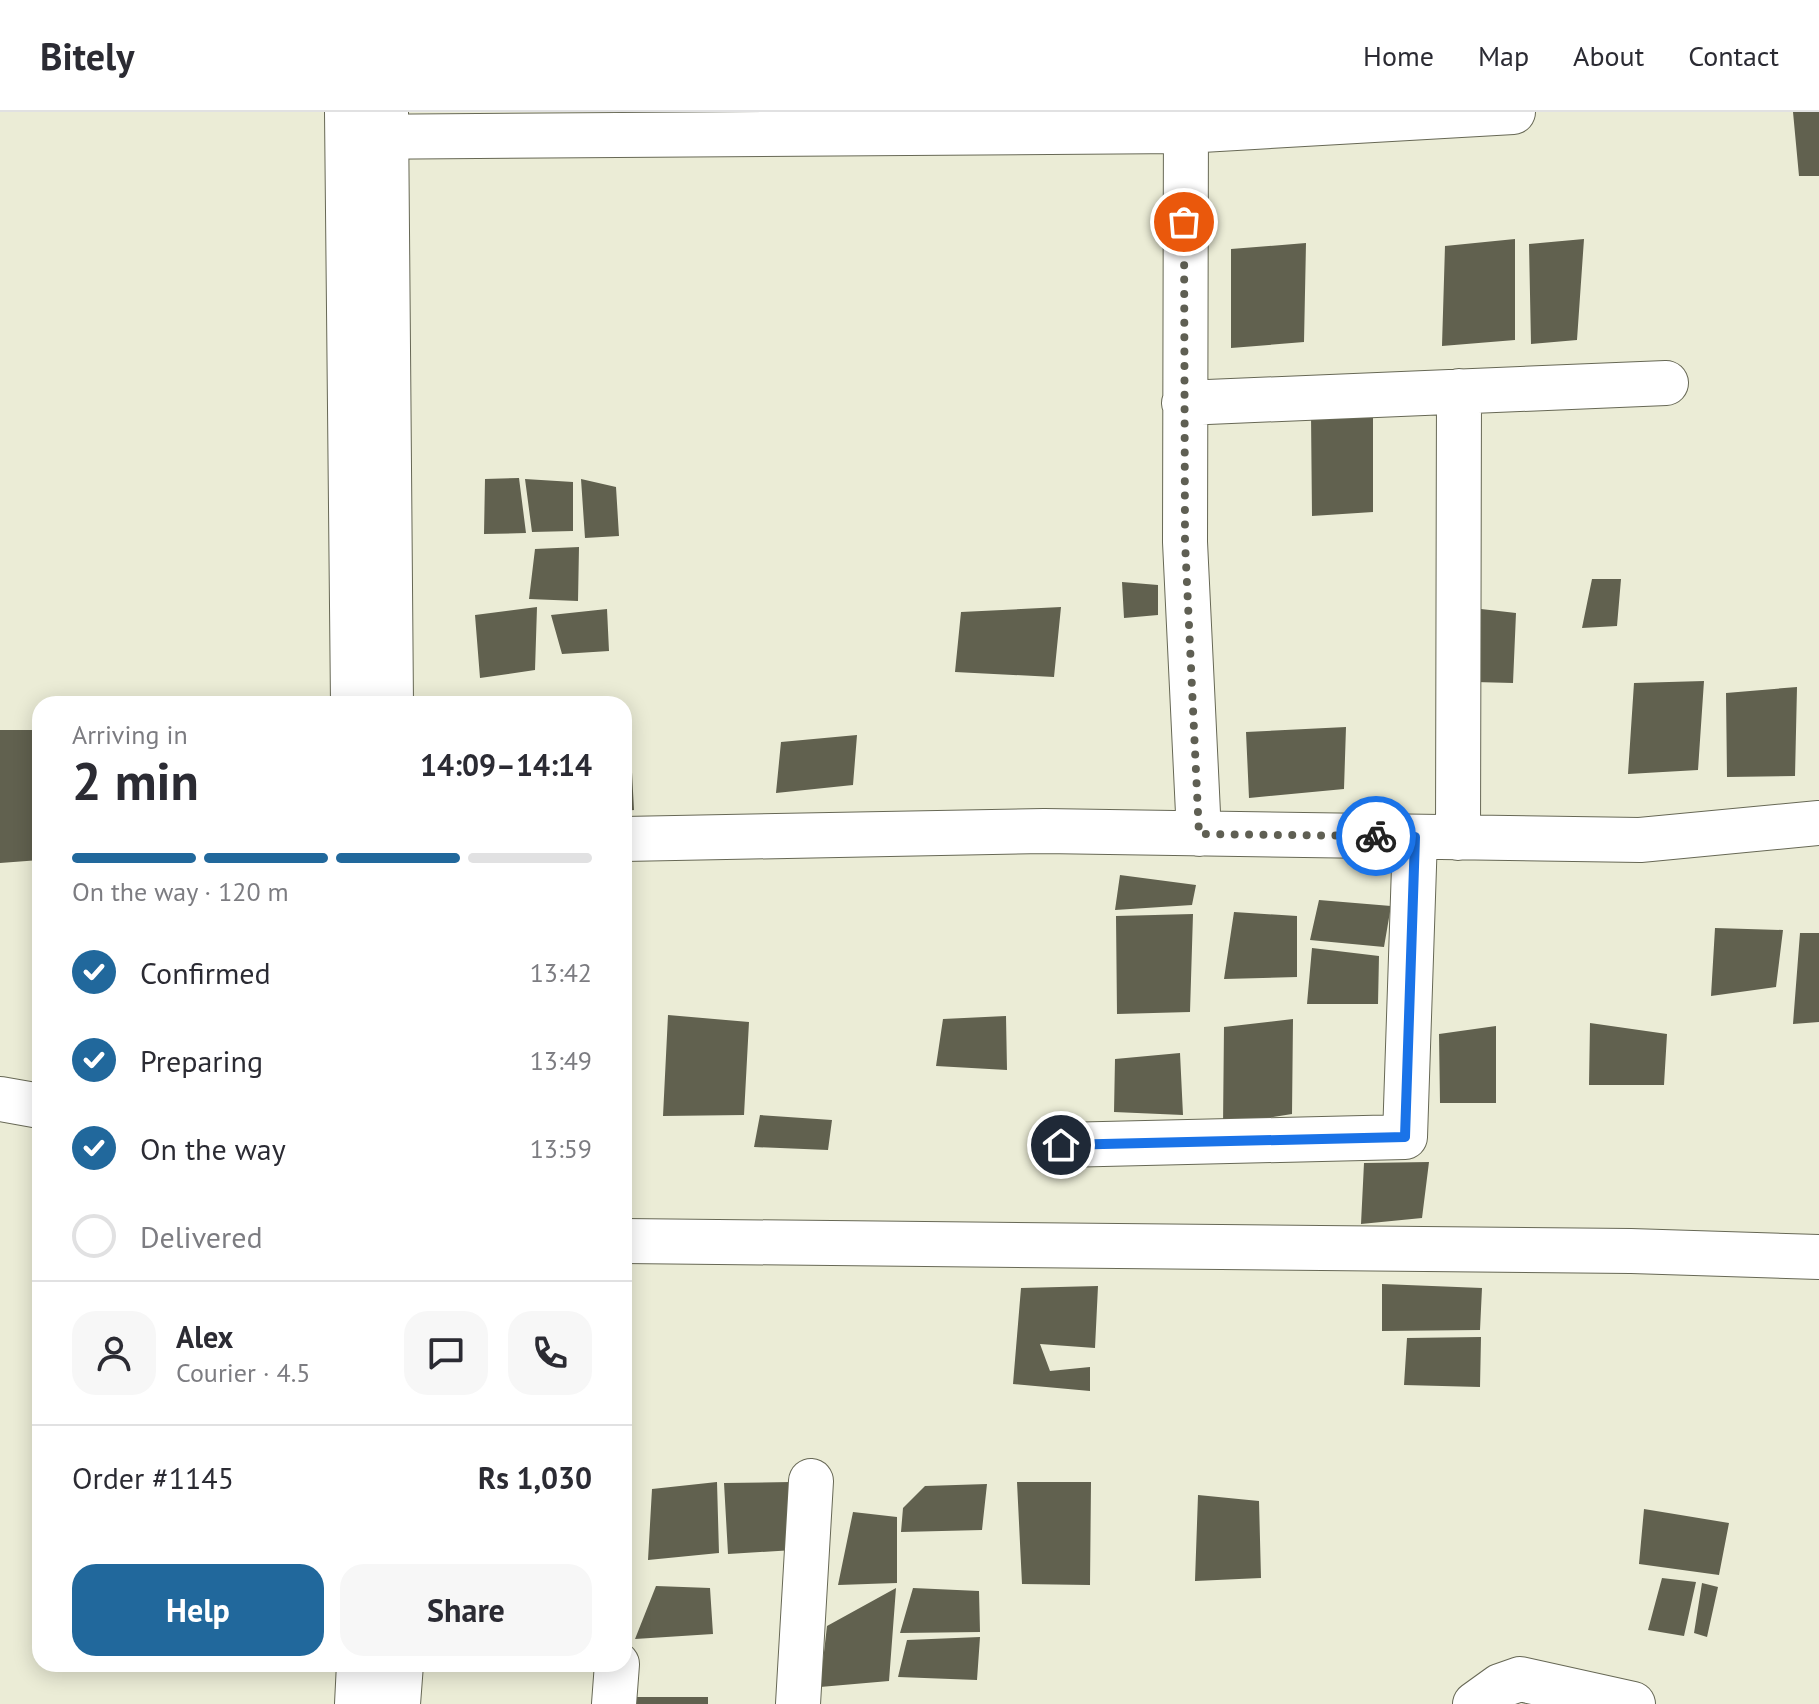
<!DOCTYPE html>
<html lang="en">
<head>
<meta charset="utf-8">
<style>
	:root { --surface:#fff; --page:#f7f7f7; --text:#2b2b33; --muted:#7c7c81; --line:#e1e1e2; --accent:#21689c }
	body { margin:0; font-family:"PT Sans",sans-serif; background:var(--page); color:var(--text); height:100vh; display:flex; flex-direction:column; font-size:30px; white-space:nowrap }
	* { box-sizing:border-box; margin:0 }
	p { font-size:26px; color:var(--muted) }
	.icon { flex:none; width:44px; height:44px; fill:none; stroke:currentColor; stroke-width:2; stroke-linecap:round; stroke-linejoin:round }
	.map { position:relative; flex:1; overflow:hidden }
	.side { position:absolute; left:32px; top:584px; width:600px; height:976px; display:flex; flex-direction:column; background:var(--surface); border-radius:24px; box-shadow:0 4px 20px #0003 }
	.side>* { flex:none }
	.pin { position:absolute; display:grid; place-items:center; width:68px; height:68px; color:#fff; margin:-34px; border:4px solid #fff; border-radius:50%; box-shadow:0 2px 8px #0007 }
	.courier { position:absolute; display:grid; place-items:center; width:80px; height:80px; margin:-40px; border:6px solid #1a73e8; border-radius:50%; background:#fff; color:#222; box-shadow:0 2px 10px #0007 }
	.head em { font-style:normal; font-weight:700 }
	.head div { display:flex; flex-direction:column-reverse }
	.head { display:flex; align-items:center; justify-content:space-between; height:136px; padding:0 40px }
	h1 { font-size:52px; font-weight:700; line-height:60px }
	.bar { display:grid; grid-template-columns:repeat(4,1fr); gap:12px 8px; align-content:center; height:96px; padding:0 40px }
	.bar i { height:10px; border-radius:6px; background:var(--line) }
	.bar .selected { background:var(--accent) }
	.bar p { grid-column:span 4 }
	.line { display:flex; align-items:center; gap:20px; padding:0 40px; border-top:2px solid var(--line) }
	.line div { flex:1 }
	.round { display:grid; place-items:center; flex:none; width:84px; height:84px; border-radius:24px; background:var(--page) }
	ol { padding:0 40px; list-style:none }
	li { display:flex; align-items:center; gap:24px; height:88px }
	li p { margin-inline-start:auto }
	li .icon { padding:8px; border-radius:50%; background:var(--accent); color:#fff; stroke-width:4 }
	li:last-child { color:var(--muted) }
	li i { width:44px; height:44px; border:4px solid var(--line); border-radius:50% }
	.button { display:flex; gap:16px; margin-top:auto; padding:16px 40px }
	.button a { flex:1; height:92px; border-radius:24px; background:var(--accent); color:#fff; font-size:32px; font-weight:700; line-height:92px; text-align:center }
	.button a+a { background:var(--page); color:var(--text) }
	header { display:flex; align-items:center; gap:48px; box-sizing:border-box; height:112px; padding:0 40px; background:var(--surface); border-bottom:2px solid var(--line) }
	header strong { font-size:38px }
	nav { display:flex; gap:44px; margin-inline-start:auto; font-size:28px }
	.map>svg:first-child { display:block }
	.building { fill:#61614f }
	.lines { fill:none; stroke-linecap:round; stroke-linejoin:round }
	.minor-casing { stroke:#676855; stroke-width:46 }
	.tertiary-casing { stroke:#676855; stroke-width:46 }
	.secondary-casing { stroke:#676855; stroke-width:46 }
	.minor { stroke:#fff; stroke-width:44 }
	.tertiary { stroke:#fff; stroke-width:44 }
	.secondary { stroke:#fff; stroke-width:44 }
	.done { stroke:#5f5f53; stroke-width:8; stroke-dasharray:0 14.4 }
	.route { stroke:#1a73e8; stroke-width:10 }
</style>
</head>
<body>
<header>
<strong>Bitely</strong>
<nav><a>Home</a><a>Map</a><a>About</a><a>Contact</a></nav>
</header>
<div class="map">
<svg width="1819" height="1592" viewBox="0 0 1819 1592">
	<rect width="100%" height="100%" fill="#ebecd6"/>
	<path class="building" d="M 1793,0 L 1819,0 L 1819,64 L 1799,64 Z
		M 1515,127 L 1515,228 L 1442,234 L 1445,134 Z
		M 1584,127 L 1577,228 L 1531,232 L 1529,132 Z
		M 1306,131 L 1304,230 L 1231,236 L 1231,137 Z
		M 1373,299 L 1373,400 L 1312,404 L 1311,303 Z
		M 519,366 L 526,421 L 484,422 L 485,367 Z
		M 525,367 L 573,370 L 573,419 L 532,420 Z
		M 581,367 L 616,375 L 619,424 L 585,426 Z
		M 579,435 L 578,489 L 529,487 L 535,437 Z
		M 1592,467 L 1621,467 L 1617,514 L 1582,516 Z
		M 1122,470 L 1158,473 L 1158,503 L 1124,506 Z
		M 537,495 L 535,558 L 480,566 L 475,503 Z
		M 1061,495 L 1054,565 L 955,560 L 961,500 Z
		M 607,497 L 609,539 L 562,542 L 551,503 Z
		M 1481,497 L 1516,501 L 1513,571 L 1475,570 Z
		M 1704,569 L 1698,658 L 1628,662 L 1634,571 Z
		M 1797,575 L 1795,664 L 1727,665 L 1726,581 Z
		M 1346,615 L 1344,677 L 1249,686 L 1246,620 Z
		M 0,618 L 40,618 L 40,748 L 0,751 Z
		M 857,623 L 853,673 L 776,681 L 781,630 Z
		M 624,641 L 631,641 L 634,698 L 624,699 Z
		M 1120,763 L 1196,773 L 1192,793 L 1115,798 Z
		M 1319,788 L 1391,794 L 1384,835 L 1310,828 Z
		M 1234,800 L 1297,804 L 1297,865 L 1224,867 Z
		M 1193,802 L 1190,900 L 1117,902 L 1116,804 Z
		M 1715,816 L 1783,818 L 1776,875 L 1711,884 Z
		M 1800,821 L 1819,821 L 1819,910 L 1793,912 Z
		M 1312,836 L 1379,844 L 1378,892 L 1307,892 Z
		M 668,903 L 749,910 L 744,1003 L 663,1004 Z
		M 1006,904 L 1007,958 L 936,954 L 943,907 Z
		M 1293,907 L 1292,1002 L 1223,1013 L 1224,915 Z
		M 1590,911 L 1667,922 L 1664,973 L 1589,973 Z
		M 1496,914 L 1496,991 L 1440,991 L 1439,922 Z
		M 1180,941 L 1183,1003 L 1114,1000 L 1115,947 Z
		M 760,1003 L 832,1008 L 828,1038 L 754,1035 Z
		M 1429,1050 L 1422,1106 L 1361,1112 L 1364,1051 Z
		M 1382,1172 L 1482,1176 L 1480,1218 L 1382,1219 Z
		M 1098,1174 L 1095,1236 L 1040,1232 L 1050,1259 L 1090,1255 L 1090,1279 L 1013,1272 L 1021,1176 Z
		M 1481,1225 L 1480,1275 L 1404,1273 L 1407,1226 Z
		M 717,1370 L 719,1441 L 648,1448 L 652,1377 Z
		M 791,1370 L 794,1438 L 728,1442 L 724,1371 Z
		M 1017,1370 L 1091,1370 L 1090,1473 L 1022,1472 Z
		M 987,1372 L 982,1418 L 901,1420 L 903,1396 L 925,1374 Z
		M 1198,1383 L 1259,1389 L 1261,1466 L 1195,1469 Z
		M 1644,1397 L 1729,1411 L 1719,1463 L 1639,1452 Z
		M 853,1400 L 897,1405 L 897,1471 L 838,1473 Z
		M 1662,1466 L 1696,1470 L 1684,1524 L 1648,1518 Z
		M 1702,1471 L 1718,1475 L 1707,1525 L 1694,1521 Z
		M 656,1474 L 710,1476 L 713,1522 L 635,1527 Z
		M 896,1476 L 889,1569 L 820,1575 L 827,1514 Z
		M 913,1476 L 979,1479 L 980,1520 L 900,1521 Z
		M 980,1525 L 977,1568 L 898,1565 L 907,1528 Z
		M 636,1585 L 708,1585 L 708,1592 L 635,1592 Z"/>
	<g class="lines">
		<defs>
			<path id="minor" d="M 1186,0 L 1185,430 L 1199,722
				M 349,25 L 1184,19 L 1513,0
				M 1184,291 L 1666,271
				M 1458,726 L 1459,279
				M 624,727 L 1044,719 L 1640,728 L 1819,711
				M 1061,1033 L 1405,1025 L 1415,725
				M 624,1129 L 1631,1139 L 1819,1145
				M 614,1592 L 617,1552
				M 798,1592 L 811,1369
				M 1475,1592 L 1500,1574 L 1520,1567 L 1633,1592"/>
			<path id="tertiary" d="M 0,987 L 40,994"/>
			<path id="secondary" d="M 347,0 L 353,592
				M 386,0 L 391,592
				M 357,1592 L 359,1552
				M 398,1592 L 401,1552"/>
		</defs>
		<use href="#minor" class="minor-casing"/>
		<use href="#tertiary" class="tertiary-casing"/>
		<use href="#secondary" class="secondary-casing"/>
		<use href="#minor" class="minor"/>
		<use href="#tertiary" class="tertiary"/>
		<use href="#secondary" class="secondary"/>
	</g>
	<g class="lines">
		<path class="done" d="M 1184,110 L 1185,430 L 1199,722 L 1376,724"/>
		<path class="route" d="M 1061,1033 L 1405,1025 L 1415,725 L 1376,724"/>
	</g>
</svg>
<div class="pin" style="left:1184px;top:110px;background:#ea580c"><svg class="icon" aria-label="bag" viewBox="0 0 24 24"><path d="M5 8h14l-1 12H6zM9 8a3 3 0 0 1 6 0"/></svg></div>
<div class="pin" style="left:1061px;top:1033px;background:#1f2937"><svg class="icon" aria-label="home" viewBox="0 0 24 24"><path d="M3 11l9-7 9 7M6 9v11h12V9"/></svg></div>
<div class="courier" style="left:1376px;top:724px"><svg class="icon" aria-label="bike" viewBox="0 0 24 24"><circle cx="6" cy="16" r="4"/><circle cx="18" cy="16" r="4"/><path d="M6 16l4-8h5l3 8M10 8l3 8H6M13 5h3"/></svg></div>
<section class="side">
<div class="head"><div><h1>2 min</h1><p>Arriving in</p></div><em>14:09–14:14</em></div>
<div class="bar"><i class="selected"></i><i class="selected"></i><i class="selected"></i><i></i><p>On the way · 120 m</p></div>
<ol>
<li><svg class="icon" aria-label="check" viewBox="0 0 24 24"><path d="M5 12l5 5 9-10"/></svg>Confirmed<p>13:42</p></li>
<li><svg class="icon" aria-label="check" viewBox="0 0 24 24"><path d="M5 12l5 5 9-10"/></svg>Preparing<p>13:49</p></li>
<li><svg class="icon" aria-label="check" viewBox="0 0 24 24"><path d="M5 12l5 5 9-10"/></svg>On the way<p>13:59</p></li>
<li><i></i>Delivered</li>
</ol>
<div class="line" style="height:144px"><a class="round"><svg class="icon" aria-label="person" viewBox="0 0 24 24"><circle cx="12" cy="8" r="4"/><path d="M4 21q1-7 8-7t8 7"/></svg></a><div><b>Alex</b><p>Courier · 4.5</p></div><a class="round"><svg class="icon" aria-label="chat" viewBox="0 0 24 24"><path d="M4 5h16v11H9l-5 4z"/></svg></a><a class="round"><svg class="icon" aria-label="phone" viewBox="0 0 24 24"><path d="M5 4h4l2 5-3 2q2 4 5 5l2-3 5 2v4C11 20 4 13 5 4z"/></svg></a></div>
<div class="line" style="height:104px"><div>Order #1145</div><b>Rs 1,030</b></div>
<div class="button"><a>Help</a><a>Share</a></div>
</section>
</div>
</body>
</html>
